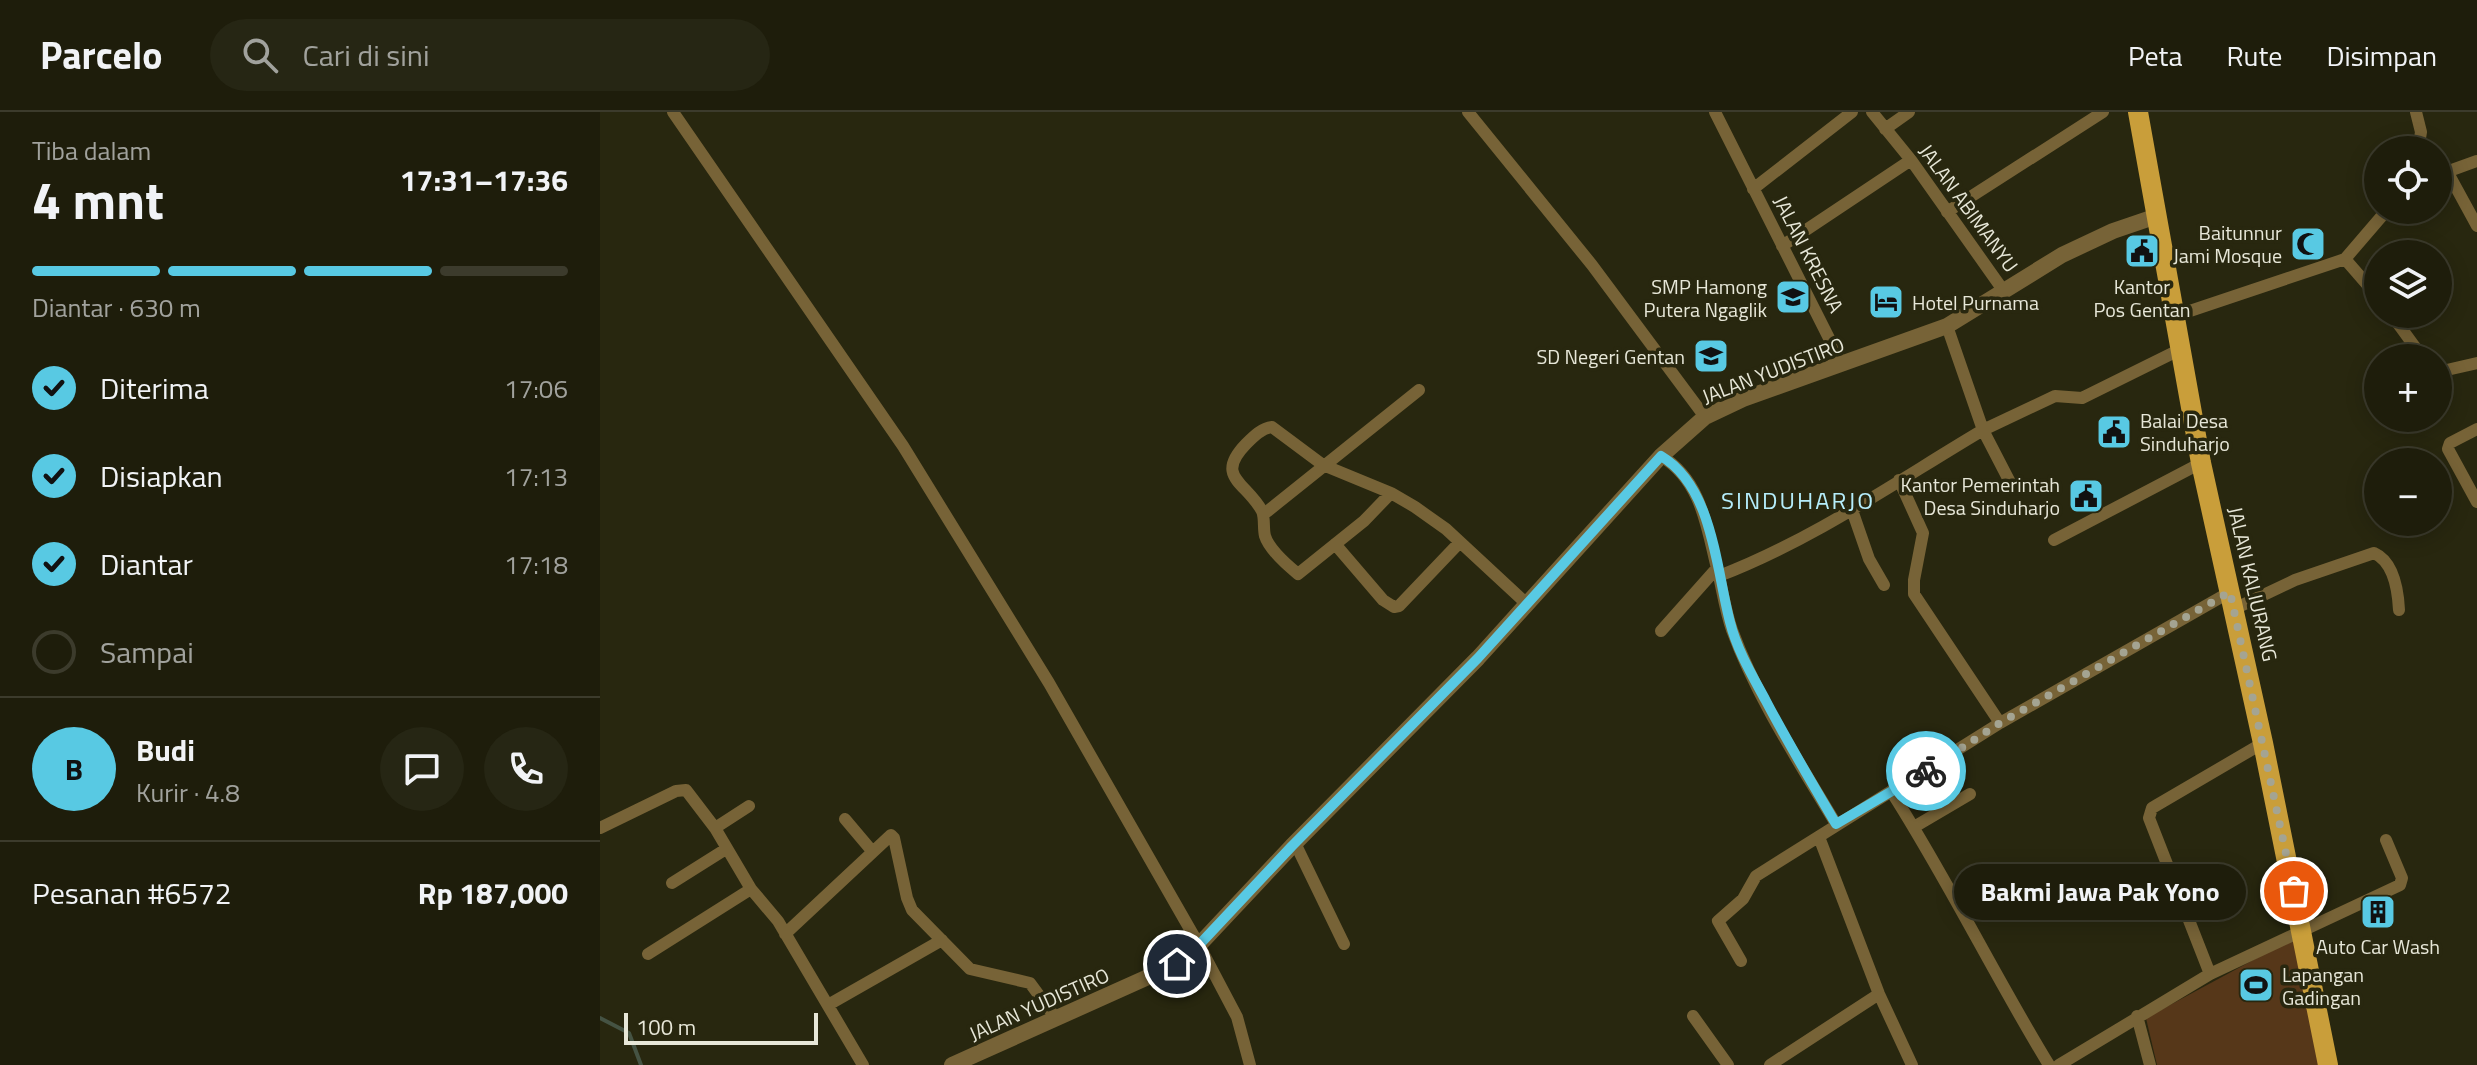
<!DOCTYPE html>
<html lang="id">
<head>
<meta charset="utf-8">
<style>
	:root { --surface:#1e1d0b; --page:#262614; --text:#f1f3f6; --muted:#a1a29d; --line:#3c3b2c; --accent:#58c9e3 }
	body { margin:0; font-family:"Titillium Web",sans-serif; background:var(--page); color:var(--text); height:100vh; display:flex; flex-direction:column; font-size:30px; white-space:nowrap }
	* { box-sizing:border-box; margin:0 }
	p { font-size:26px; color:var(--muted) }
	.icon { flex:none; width:44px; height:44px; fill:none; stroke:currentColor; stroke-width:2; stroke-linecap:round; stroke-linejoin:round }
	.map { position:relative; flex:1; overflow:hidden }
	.details { display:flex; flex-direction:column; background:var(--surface); width:600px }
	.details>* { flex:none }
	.fabs { position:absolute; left:1764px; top:24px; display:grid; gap:16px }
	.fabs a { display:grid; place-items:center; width:88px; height:88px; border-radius:50%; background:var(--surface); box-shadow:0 4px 20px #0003,0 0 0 2px var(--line); font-size:40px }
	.scale { position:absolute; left:24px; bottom:20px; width:194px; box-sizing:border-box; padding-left:8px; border:4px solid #e7e7d8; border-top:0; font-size:22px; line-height:28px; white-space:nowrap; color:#e7e7d8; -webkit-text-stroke:6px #28270f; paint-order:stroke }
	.pin { position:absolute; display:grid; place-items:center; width:68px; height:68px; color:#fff; margin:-34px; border:4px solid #fff; border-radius:50%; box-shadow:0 2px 8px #0007 }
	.courier { position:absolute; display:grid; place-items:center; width:80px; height:80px; margin:-40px; border:6px solid #58c9e3; border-radius:50%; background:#fff; color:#222; box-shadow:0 2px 10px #0007 }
	.bubble { position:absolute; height:56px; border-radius:28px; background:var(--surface); box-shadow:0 4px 20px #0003,0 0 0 2px var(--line); font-size:26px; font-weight:700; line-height:56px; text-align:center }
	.summary em { font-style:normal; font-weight:700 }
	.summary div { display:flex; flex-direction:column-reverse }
	.summary { display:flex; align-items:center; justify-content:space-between; height:136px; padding:0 32px }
	h1 { font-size:52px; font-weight:700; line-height:60px }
	.bar { display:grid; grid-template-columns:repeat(4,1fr); gap:12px 8px; align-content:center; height:96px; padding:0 32px }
	.bar i { height:10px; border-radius:6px; background:var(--line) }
	.bar .selected { background:var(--accent) }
	.bar p { grid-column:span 4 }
	.line { display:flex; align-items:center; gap:20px; padding:0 32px; border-top:2px solid var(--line) }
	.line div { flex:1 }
	.round { display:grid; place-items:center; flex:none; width:84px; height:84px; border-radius:42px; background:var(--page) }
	ol { padding:0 32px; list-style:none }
	li { display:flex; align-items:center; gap:24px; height:88px }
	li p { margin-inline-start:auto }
	li .icon { padding:8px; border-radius:50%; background:var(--accent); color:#111; stroke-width:4 }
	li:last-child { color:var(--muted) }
	li i { width:44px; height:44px; border:4px solid var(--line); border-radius:50% }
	header { display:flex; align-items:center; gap:48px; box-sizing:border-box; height:112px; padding:0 40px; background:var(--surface); border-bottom:2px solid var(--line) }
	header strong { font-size:38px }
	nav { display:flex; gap:44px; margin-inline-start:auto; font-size:28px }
	.search { width:560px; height:72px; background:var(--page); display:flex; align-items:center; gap:20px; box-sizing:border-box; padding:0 28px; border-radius:44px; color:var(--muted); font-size:30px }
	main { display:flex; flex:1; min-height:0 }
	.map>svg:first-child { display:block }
	.green { fill:#563719 }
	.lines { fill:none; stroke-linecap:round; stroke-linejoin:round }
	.stream { stroke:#455343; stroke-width:4 }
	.minor { stroke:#776337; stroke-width:12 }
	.tertiary { stroke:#776337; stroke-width:16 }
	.primary { stroke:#c99e3a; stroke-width:20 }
	.done { stroke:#a4a492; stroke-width:8; stroke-dasharray:0 14.4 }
	.route { stroke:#58c9e3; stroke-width:10 }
	.labels { text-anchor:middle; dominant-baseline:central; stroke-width:7; stroke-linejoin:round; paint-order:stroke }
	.street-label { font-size:20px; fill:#e7e7d8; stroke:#28270f }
	.poi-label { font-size:20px; fill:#e7e7d8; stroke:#28270f; text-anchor:end }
	.quarter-label { font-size:24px; letter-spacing:2px; fill:#b5edfb; stroke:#28270f }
</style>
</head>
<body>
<header>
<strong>Parcelo</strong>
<div class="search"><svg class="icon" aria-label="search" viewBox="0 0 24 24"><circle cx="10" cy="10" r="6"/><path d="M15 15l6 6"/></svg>Cari di sini</div>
<nav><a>Peta</a><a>Rute</a><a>Disimpan</a></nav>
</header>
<main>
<section class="details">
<div class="summary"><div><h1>4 mnt</h1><p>Tiba dalam</p></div><em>17:31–17:36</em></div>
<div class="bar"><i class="selected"></i><i class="selected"></i><i class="selected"></i><i></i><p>Diantar · 630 m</p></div>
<ol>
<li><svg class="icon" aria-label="check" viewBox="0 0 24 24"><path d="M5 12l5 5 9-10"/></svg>Diterima<p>17:06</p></li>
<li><svg class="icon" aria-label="check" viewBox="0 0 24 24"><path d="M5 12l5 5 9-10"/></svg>Disiapkan<p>17:13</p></li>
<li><svg class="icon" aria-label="check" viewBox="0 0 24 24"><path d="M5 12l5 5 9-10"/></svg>Diantar<p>17:18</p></li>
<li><i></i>Sampai</li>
</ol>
<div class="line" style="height:144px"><b class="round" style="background:var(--accent);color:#111">B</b><div><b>Budi</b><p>Kurir · 4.8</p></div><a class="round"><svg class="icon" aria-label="chat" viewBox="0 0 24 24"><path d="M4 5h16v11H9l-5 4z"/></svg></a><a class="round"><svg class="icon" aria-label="phone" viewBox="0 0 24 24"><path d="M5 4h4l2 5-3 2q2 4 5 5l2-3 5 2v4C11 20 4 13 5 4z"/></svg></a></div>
<div class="line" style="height:104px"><div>Pesanan #6572</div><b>Rp 187,000</b></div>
</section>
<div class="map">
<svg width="1877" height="953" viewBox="0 0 1877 953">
	<rect width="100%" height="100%" fill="#28270f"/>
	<path class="green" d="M 1694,826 L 1720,953 L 1557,953 L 1546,906 Z"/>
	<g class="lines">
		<path class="stream" d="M 0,906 L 29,921 L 41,953"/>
		<path class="minor" d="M 73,0 L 303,334 L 449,571 L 599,833 L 637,905 L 650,953
			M 868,0 L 992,153 L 1105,305
			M 1115,0 L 1242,252
			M 1272,0 L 1311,48 L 1403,178
			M 1816,0 L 1821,20 L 1818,38
			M 1285,17 L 1309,0
			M 1847,59 L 1877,114
			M 1838,63 L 1877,49
			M 1153,77 L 1252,0
			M 1347,100 L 1503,0
			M 1182,134 L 1311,48
			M 1745,147 L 1778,185
			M 1791,202 L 1823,246
			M 1575,204 L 1745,147 L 1787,98
			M 1347,214 L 1383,318 L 1455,284 L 1482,286 L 1581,237
			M 1838,260 L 1877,251
			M 1776,285 L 1778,284
			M 1877,317 L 1850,331 L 1848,337 L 1877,390
			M 1061,344 C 1104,370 1107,420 1119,464 C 1213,428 1297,369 1383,318 L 1413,376
			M 1299,368 L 1323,421 L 1314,468 L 1314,482 L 1400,611
			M 791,381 L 764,409 L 698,462 C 687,453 669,437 665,424 C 663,416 665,406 662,399 C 646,370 614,365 646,332 C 654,324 662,316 672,315 L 723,353 L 791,381 L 815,395 L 846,417 L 927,492
			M 1252,398 L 1269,447 L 1284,473
			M 664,402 L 819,278
			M 1454,428 L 1601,351
			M 735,432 L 783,488 L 794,495 L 799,494 L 860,430
			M 1119,464 C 1123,482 1126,501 1132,518 C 1157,586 1199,650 1236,712
			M 1634,497 L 1695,468 L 1774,441 C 1794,450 1798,478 1799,498
			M 1061,519 L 1117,456
			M 1291,679 C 1348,768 1394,863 1449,953
			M 245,707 L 272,739
			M 1314,715 L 1370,682
			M 0,716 L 76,679 L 86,678 L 115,716 L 151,777 L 178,809 L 263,953
			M 115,716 L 149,694
			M 1219,725 L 1279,882 L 1312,953
			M 695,731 L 744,832
			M 72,771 L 126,737
			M 185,822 L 291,723 L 294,726 L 307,786 L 312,798 L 370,857 L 430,871 L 455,905
			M 48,842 L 151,777
			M 1141,849 L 1118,809 L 1143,787 L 1156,764 L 1400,611 L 1630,480
			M 1610,862 L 1549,706 L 1552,696 L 1557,693 L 1663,631
			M 228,893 L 342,828
			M 1093,904 L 1128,953
			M 1537,904 L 1550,953
			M 1170,953 L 1279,882
			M 1459,953 L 1610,862 L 1800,773 L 1802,766 L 1786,728"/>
		<path class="tertiary" d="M 352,953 L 577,852 L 599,833 L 692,734 L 878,546 L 1061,344 L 1105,305 L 1143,287 L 1347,214 L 1462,143 L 1513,119 L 1557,104"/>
		<path class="primary" d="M 1538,0 L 1601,351 L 1663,631 L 1728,953"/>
	</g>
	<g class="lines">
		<path class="done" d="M 1326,659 L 1400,611 L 1630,480 L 1694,779"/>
		<path class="route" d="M 577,852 L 599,833 L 692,734 L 878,546 L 1061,344 C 1113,375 1116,457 1130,510 C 1137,538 1152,563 1166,589 C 1188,631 1212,671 1236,712 L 1326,659"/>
	</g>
	<defs>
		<symbol id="mosque-square" viewBox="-11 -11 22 22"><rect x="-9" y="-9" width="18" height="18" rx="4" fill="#58c9e3" stroke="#28270f"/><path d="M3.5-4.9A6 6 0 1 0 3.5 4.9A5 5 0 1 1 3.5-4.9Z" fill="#111"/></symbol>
		<symbol id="civic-square" viewBox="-11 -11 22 22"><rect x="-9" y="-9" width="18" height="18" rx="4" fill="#58c9e3" stroke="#28270f"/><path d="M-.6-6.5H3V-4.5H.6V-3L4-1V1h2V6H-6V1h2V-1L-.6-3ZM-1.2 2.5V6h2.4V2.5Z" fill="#111"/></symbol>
		<symbol id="school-square" viewBox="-11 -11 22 22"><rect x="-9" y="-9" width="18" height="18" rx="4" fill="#58c9e3" stroke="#28270f"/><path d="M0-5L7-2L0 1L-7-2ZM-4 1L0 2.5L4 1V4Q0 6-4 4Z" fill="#111"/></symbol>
		<symbol id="hotel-square" viewBox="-11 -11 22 22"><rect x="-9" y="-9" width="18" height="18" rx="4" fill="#58c9e3" stroke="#28270f"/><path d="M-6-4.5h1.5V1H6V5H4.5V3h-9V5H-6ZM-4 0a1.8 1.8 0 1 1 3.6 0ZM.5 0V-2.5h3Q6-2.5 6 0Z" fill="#111"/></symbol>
		<symbol id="building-square" viewBox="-11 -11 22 22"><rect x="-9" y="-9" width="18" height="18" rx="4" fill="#58c9e3" stroke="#28270f"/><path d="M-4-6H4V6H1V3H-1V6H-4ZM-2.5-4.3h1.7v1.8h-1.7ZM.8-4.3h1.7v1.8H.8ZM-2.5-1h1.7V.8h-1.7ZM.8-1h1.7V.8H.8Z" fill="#111"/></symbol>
		<symbol id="stadium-square" viewBox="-11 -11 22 22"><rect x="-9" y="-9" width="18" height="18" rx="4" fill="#58c9e3" stroke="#28270f"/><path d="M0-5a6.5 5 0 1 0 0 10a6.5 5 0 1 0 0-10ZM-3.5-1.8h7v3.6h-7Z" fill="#111"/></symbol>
	</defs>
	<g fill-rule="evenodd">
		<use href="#mosque-square" x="1688" y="112" width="40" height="40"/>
		<use href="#civic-square" x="1522" y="119" width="40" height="40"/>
		<use href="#school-square" x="1173" y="165" width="40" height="40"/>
		<use href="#hotel-square" x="1266" y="170" width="40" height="40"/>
		<use href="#school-square" x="1091" y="224" width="40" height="40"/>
		<use href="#civic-square" x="1494" y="300" width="40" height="40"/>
		<use href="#civic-square" x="1466" y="364" width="40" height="40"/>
		<use href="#building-square" x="1758" y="780" width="40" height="40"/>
		<use href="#stadium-square" x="1636" y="853" width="40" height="40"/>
	</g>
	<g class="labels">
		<g class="street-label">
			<text transform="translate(1369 96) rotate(54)">JALAN ABIMANYU</text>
			<text transform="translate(1209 142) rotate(63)">JALAN KRESNA</text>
			<text transform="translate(1173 258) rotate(-21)">JALAN YUDISTIRO</text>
			<text transform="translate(1653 472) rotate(77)">JALAN KALIURANG</text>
			<text transform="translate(439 892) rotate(-24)">JALAN YUDISTIRO</text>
		</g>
		<g class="poi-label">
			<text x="1682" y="120">Baitunnur<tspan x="1682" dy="23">Jami Mosque</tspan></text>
			<text x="1167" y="174">SMP Hamong<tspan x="1167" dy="23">Putera Ngaglik</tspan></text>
			<text x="1542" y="174" text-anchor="middle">Kantor<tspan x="1542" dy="23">Pos Gentan</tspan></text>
			<text x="1312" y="190" text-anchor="start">Hotel Purnama</text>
			<text x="1085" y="244">SD Negeri Gentan</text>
			<text x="1540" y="308" text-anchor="start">Balai Desa<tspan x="1540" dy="23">Sinduharjo</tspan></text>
			<text x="1460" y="372">Kantor Pemerintah<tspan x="1460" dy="23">Desa Sinduharjo</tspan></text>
			<text x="1778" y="834" text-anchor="middle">Auto Car Wash</text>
			<text x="1682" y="862" text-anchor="start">Lapangan<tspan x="1682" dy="23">Gadingan</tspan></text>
		</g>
		<g class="quarter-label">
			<text x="1198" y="388">SINDUHARJO</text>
		</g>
	</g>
</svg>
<div class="fabs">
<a><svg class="icon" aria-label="locate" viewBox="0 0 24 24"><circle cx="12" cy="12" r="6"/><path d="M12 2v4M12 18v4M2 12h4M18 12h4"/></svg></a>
<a><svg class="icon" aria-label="layers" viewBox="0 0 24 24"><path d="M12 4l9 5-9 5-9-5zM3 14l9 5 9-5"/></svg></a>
<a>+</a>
<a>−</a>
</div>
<div class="scale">100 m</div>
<div class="pin" style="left:1694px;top:779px;background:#ea580c"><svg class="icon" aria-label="bag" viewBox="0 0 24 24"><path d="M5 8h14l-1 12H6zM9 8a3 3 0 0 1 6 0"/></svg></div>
<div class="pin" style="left:577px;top:852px;background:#1f2937"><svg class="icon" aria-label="home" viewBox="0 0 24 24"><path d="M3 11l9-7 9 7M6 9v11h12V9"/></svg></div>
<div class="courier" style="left:1326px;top:659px"><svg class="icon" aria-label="bike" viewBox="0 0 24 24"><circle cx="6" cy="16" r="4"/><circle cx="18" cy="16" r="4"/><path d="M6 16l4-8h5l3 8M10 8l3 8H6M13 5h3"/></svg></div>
<div class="bubble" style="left:1354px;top:752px;width:292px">Bakmi Jawa Pak Yono</div>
</div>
</main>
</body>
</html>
